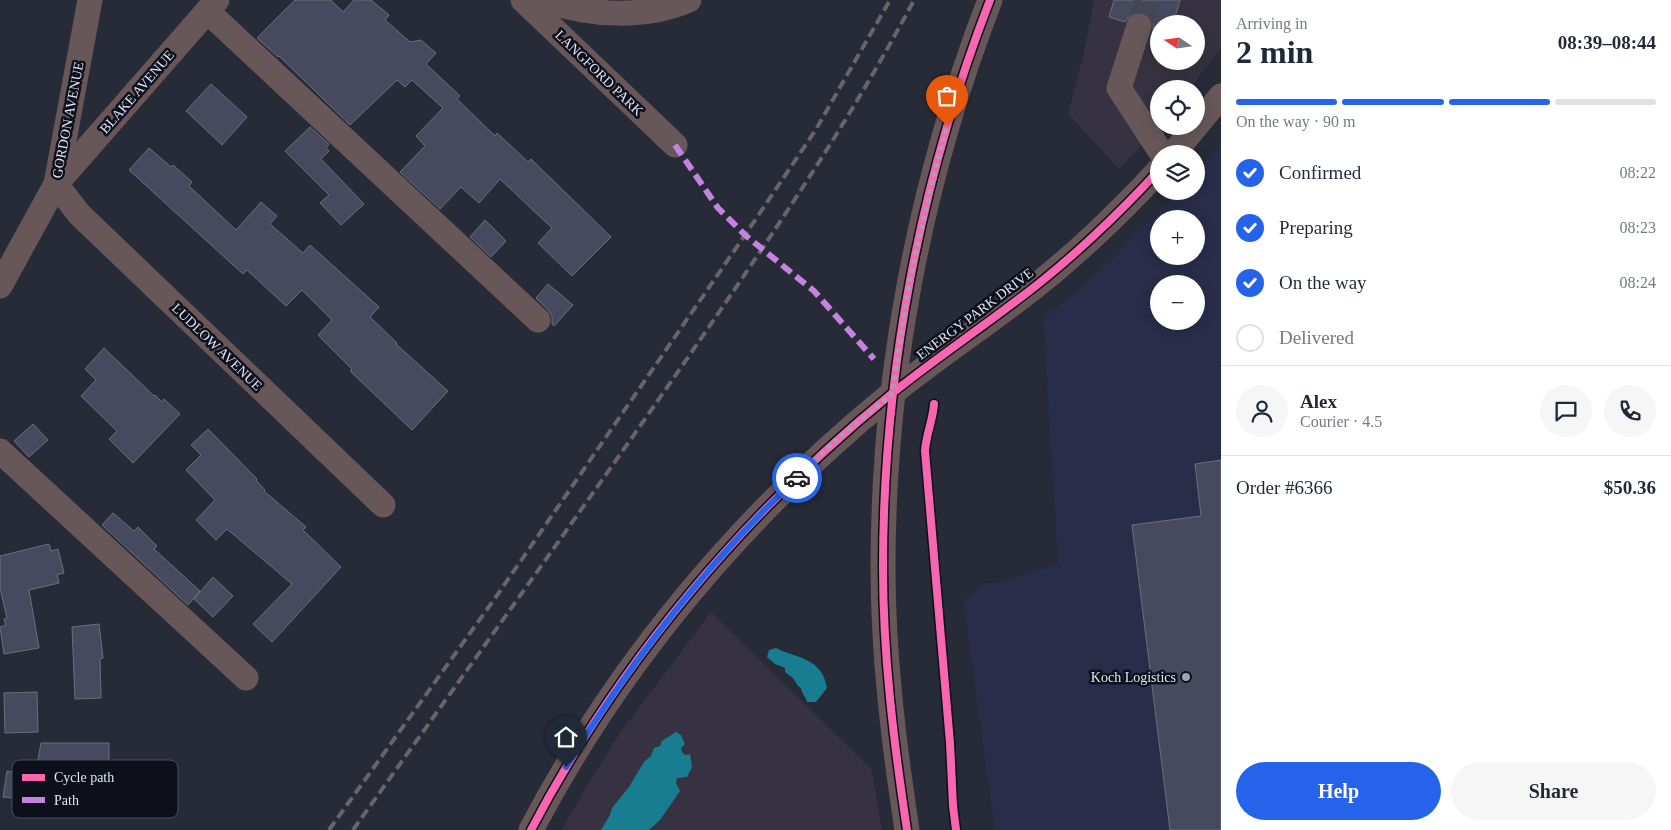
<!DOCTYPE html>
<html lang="en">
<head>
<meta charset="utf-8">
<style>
	:root { --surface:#fff; --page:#f6f6f7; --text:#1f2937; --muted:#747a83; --line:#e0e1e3; --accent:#2563eb }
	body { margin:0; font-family:"Times New Roman",serif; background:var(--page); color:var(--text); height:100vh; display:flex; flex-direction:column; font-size:19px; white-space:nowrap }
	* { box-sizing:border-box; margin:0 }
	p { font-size:16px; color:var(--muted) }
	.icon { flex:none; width:28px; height:28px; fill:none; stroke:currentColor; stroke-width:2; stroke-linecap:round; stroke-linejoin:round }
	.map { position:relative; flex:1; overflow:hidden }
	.sheet { display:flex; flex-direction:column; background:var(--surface); width:450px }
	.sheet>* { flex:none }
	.needle { width:32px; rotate:283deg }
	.buttons { position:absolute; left:1150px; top:15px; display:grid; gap:10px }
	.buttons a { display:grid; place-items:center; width:55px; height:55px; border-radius:50%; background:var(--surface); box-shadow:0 2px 12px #0003; font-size:25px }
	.pin { position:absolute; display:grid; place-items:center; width:42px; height:42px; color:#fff; margin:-51px -21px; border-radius:50% 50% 50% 0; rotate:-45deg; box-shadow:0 0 5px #0007 }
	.pin .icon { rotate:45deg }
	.courier { position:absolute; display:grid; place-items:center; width:50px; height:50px; margin:-25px; border:4px solid #2563eb; border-radius:50%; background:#fff; color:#222; box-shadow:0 1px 6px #0007 }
	.head em { font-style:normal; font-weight:700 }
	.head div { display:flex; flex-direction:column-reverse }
	.head { display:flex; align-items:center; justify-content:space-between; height:85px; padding:0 15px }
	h1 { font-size:32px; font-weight:700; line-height:38px }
	.bar { display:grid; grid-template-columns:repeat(4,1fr); gap:8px 5px; align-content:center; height:60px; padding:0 15px }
	.bar i { height:6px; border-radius:4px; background:var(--line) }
	.bar .selected { background:var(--accent) }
	.bar p { grid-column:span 4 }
	.line { display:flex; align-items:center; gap:12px; padding:0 15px; border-top:1px solid var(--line) }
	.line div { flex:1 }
	.round { display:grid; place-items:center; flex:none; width:52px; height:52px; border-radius:26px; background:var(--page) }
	ol { padding:0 15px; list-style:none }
	li { display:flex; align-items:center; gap:15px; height:55px }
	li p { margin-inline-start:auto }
	li .icon { padding:5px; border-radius:50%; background:var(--accent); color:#fff; stroke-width:4 }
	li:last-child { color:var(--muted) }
	li i { width:28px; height:28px; border:2px solid var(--line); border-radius:50% }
	.cta { display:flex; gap:10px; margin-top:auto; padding:10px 15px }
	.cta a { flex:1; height:58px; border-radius:30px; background:var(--accent); color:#fff; font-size:20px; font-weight:700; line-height:58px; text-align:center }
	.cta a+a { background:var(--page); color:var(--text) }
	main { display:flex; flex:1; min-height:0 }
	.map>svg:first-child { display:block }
	.commercial { fill:#373241; fill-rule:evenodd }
	.built { fill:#292d49; fill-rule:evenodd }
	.water { fill:#197d91 }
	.building { fill:#474a5f; stroke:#6c6f7b }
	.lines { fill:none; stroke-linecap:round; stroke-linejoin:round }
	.minor-tunnel { stroke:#434654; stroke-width:25; stroke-dasharray:25 12; stroke-linecap:butt }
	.minor { stroke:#675759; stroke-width:25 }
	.rail { stroke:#6a6368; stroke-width:4; stroke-dasharray:10 5; stroke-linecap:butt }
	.quiet { stroke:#c483df; stroke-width:6; stroke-dasharray:12 6; stroke-linecap:butt }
	.cycleway-casing { stroke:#0d0f1a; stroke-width:11 }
	.cycleway { stroke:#f766af; stroke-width:8 }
	.done { stroke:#a0a4b2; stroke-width:5; stroke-dasharray:0 9 }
	.route { stroke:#2563eb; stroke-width:6 }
	.poi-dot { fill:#a0a4b2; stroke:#0d0f1a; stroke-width:2 }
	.labels { text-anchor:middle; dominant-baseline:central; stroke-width:5; stroke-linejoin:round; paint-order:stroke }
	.street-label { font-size:14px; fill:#e1e5f5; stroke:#0d0f1a }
	.poi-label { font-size:14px; fill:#e1e5f5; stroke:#0d0f1a; text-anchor:end }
	.key { fill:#0d0f1a; stroke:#4d4f5c; stroke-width:1 }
	.key-label { font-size:14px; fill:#e1e5f5 }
</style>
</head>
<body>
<main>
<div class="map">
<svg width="1221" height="830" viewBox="0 0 1221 830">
	<rect width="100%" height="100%" fill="#272a37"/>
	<path class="commercial" d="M 1094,0 L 1221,0 L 1221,47 L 1190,89 L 1159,89 L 1159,126 L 1119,169 L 1068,114 L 1083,57 ZM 1159,24 L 1196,24 L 1196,61 L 1159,61 Z
		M 711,612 L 872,770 L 882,830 L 562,830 L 586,787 L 620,733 Z"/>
	<path class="built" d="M 1221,144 L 1221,830 L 995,830 L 963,601 L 985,583 L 995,583 L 1058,564 L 1043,319 L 1099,272 L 1179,191 L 1196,191 L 1196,173 ZM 1159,219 L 1196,219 L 1196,256 L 1159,256 ZM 1159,284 L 1196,284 L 1196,321 L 1159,321 Z"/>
	<path class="water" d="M 776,648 C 799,659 822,658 827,688 L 816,702 L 807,702 C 806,696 802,695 801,688 L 798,686 L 793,678 L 785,672 L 785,668 L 775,664 L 767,657 L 769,650 Z
		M 676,732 L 681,735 L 685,744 L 681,748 L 682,752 L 685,755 L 690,754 L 692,767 L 687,777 L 677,778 L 676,783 L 680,791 L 660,820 L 649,830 L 601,830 L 610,815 L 612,808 L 629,787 L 644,762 L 651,756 L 654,748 L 660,746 L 662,741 Z"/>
	<path class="building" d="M 295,0 L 331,0 L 343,12 L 354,0 L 371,0 L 389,15 L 385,20 L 410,42 L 421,40 L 436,53 L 426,64 L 460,96 L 457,99 L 495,136 L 497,133 L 528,162 L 531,159 L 611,237 L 572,276 L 538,243 L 552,228 L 500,179 L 479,203 L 461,187 L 440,209 L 400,172 L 425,146 L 416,136 L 443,108 L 412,80 L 405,87 L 397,80 L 350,125 L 279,56 L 278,57 L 257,38 Z
		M 1114,0 L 1180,0 L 1173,24 L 1159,24 L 1159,32 L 1153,30 L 1153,23 L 1150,17 L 1143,12 L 1136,12 L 1130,15 L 1125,22 L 1109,17 Z
		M 211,84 L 247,117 L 222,145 L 186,111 Z
		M 310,127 L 329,144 L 326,148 L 329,151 L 321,159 L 364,204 L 341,225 L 320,203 L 329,195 L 285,151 Z
		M 149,148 L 171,167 L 173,165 L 192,182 L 189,186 L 236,230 L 261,202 L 277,216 L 270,224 L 303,253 L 310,245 L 379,307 L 370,317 L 397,343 L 396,344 L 448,391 L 412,430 L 350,371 L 352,369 L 318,335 L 332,320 L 302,290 L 286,306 L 247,270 L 243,274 L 129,170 Z
		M 485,220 L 506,241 L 491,257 L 470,237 Z
		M 548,284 L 573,305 L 554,326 L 552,324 L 552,316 L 548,310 L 536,298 Z
		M 104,348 L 154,396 L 155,395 L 162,402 L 164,399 L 180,414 L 133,463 L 109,439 L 117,431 L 81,396 L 96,380 L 85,369 Z
		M 33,424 L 48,440 L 29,457 L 14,441 Z
		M 208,429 L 257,479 L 256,480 L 265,490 L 264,491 L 306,527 L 303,530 L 341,567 L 272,642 L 253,624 L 292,584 L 227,529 L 216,540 L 196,520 L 215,500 L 186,470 L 201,455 L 191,445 Z
		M 1221,460 L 1221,830 L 1170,830 L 1132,525 L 1201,516 L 1195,464 Z
		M 113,513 L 134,531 L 138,527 L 157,546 L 154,549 L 200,591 L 188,605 L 102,525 Z
		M 49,544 L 51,551 L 58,549 L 64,573 L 57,575 L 59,583 L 29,590 L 39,648 L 4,654 L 0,627 L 6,625 L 4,619 L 7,618 L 0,588 L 0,556 Z
		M 213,577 L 233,596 L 213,617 L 194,599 Z
		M 99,624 L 103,658 L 100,659 L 101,698 L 75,699 L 72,627 Z
		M 37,692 L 38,732 L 5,733 L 4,693 Z
		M 41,743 L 109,743 L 109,769 L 59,769 L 53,804 L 39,802 L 38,808 L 14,804 L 15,798 L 3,797 L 7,771 L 35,775 Z"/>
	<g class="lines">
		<path class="minor-tunnel" d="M 1139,26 L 1147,0"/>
		<path class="minor" d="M 523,0 L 675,145
			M 545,0 C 589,16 645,19 689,0
			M 207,11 L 538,320
			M 1139,26 L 1119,88 L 1162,154
			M 1173,154 L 1221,96
			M 56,184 L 79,214 L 383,505
			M 56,184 L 217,0
			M 0,286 L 56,184 L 90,0
			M 0,451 L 246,678
			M 531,830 C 619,662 743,515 890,395 C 932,361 977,331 1020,298 C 1067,263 1119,214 1159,170
			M 907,830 C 894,744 883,656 883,568 C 883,374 920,181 990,0"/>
		<path class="rail" d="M 329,830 L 498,594 L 745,235 L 815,131 L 890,0
			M 353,830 C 466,671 580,513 691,353 C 770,238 849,123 914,0"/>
		<path class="quiet" d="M 675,145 L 718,208 L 745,235 L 814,291 L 874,359"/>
		<defs>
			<path id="cycleway" d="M 934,404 C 933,420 926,434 925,451 L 950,743 L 953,806 L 956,830
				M 531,830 C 619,662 743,515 890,395 C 932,361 977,331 1020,298 C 1067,263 1119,214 1159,170
				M 907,830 C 894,744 883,656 883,568 C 883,374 920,181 990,0"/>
		</defs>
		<use href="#cycleway" class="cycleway-casing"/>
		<use href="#cycleway" class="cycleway"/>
	</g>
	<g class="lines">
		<path class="done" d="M 797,478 L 836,440 L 892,394 L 910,279 L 934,175 L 947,126"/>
		<path class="route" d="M 566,767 C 631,661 707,563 797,478"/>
	</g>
	<circle class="poi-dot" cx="1186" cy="677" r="5"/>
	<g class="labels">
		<g class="street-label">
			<text transform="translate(599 73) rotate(44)">LANGFORD PARK</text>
			<text transform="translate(137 92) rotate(-49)">BLAKE AVENUE</text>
			<text transform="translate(68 120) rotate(-79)">GORDON AVENUE</text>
			<text transform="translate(975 314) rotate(-37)">ENERGY PARK DRIVE</text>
			<text transform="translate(217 347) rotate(44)">LUDLOW AVENUE</text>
		</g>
		<g class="poi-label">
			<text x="1176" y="677">Koch Logistics</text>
		</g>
	</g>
	<rect x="12" y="760" width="166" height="58" rx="8" class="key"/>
	<rect x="22" y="774" width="23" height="7" fill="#f766af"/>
	<rect x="22" y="797" width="23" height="6" fill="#c483df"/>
	<g class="key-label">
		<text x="54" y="782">Cycle path</text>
		<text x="54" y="805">Path</text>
	</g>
</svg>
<div class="buttons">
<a><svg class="needle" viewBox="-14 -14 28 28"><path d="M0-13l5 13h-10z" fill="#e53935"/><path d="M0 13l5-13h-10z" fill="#747a83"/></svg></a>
<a><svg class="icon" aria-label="locate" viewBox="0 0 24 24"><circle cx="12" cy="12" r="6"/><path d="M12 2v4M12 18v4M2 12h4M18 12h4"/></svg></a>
<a><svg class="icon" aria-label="layers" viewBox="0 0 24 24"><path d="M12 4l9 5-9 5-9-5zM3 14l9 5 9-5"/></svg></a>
<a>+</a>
<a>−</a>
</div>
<div class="pin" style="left:947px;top:126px;background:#ea580c"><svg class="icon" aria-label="bag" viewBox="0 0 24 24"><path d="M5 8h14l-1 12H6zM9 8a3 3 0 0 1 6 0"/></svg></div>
<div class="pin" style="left:566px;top:767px;background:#1f2937"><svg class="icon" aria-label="home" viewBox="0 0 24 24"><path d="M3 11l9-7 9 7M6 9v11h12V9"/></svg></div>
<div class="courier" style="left:797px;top:478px"><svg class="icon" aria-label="car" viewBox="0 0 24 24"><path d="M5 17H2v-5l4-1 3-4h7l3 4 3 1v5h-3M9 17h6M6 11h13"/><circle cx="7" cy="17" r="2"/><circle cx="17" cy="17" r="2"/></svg></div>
</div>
<section class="sheet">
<div class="head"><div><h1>2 min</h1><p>Arriving in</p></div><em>08:39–08:44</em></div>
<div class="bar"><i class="selected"></i><i class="selected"></i><i class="selected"></i><i></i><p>On the way · 90 m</p></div>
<ol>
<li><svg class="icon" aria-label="check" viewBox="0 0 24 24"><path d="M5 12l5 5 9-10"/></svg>Confirmed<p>08:22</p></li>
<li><svg class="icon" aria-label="check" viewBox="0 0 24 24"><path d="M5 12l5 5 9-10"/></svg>Preparing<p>08:23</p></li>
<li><svg class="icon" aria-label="check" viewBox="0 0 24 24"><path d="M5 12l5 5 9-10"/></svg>On the way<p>08:24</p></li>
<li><i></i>Delivered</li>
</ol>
<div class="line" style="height:90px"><a class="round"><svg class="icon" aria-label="person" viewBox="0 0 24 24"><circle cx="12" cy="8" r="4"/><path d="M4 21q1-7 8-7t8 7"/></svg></a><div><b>Alex</b><p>Courier · 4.5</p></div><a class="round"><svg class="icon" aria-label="chat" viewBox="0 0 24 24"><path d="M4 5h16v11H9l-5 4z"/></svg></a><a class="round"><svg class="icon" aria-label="phone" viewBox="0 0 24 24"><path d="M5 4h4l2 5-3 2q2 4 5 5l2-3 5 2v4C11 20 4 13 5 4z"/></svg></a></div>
<div class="line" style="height:65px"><div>Order #6366</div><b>$50.36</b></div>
<div class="cta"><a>Help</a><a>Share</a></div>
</section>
</main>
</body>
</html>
